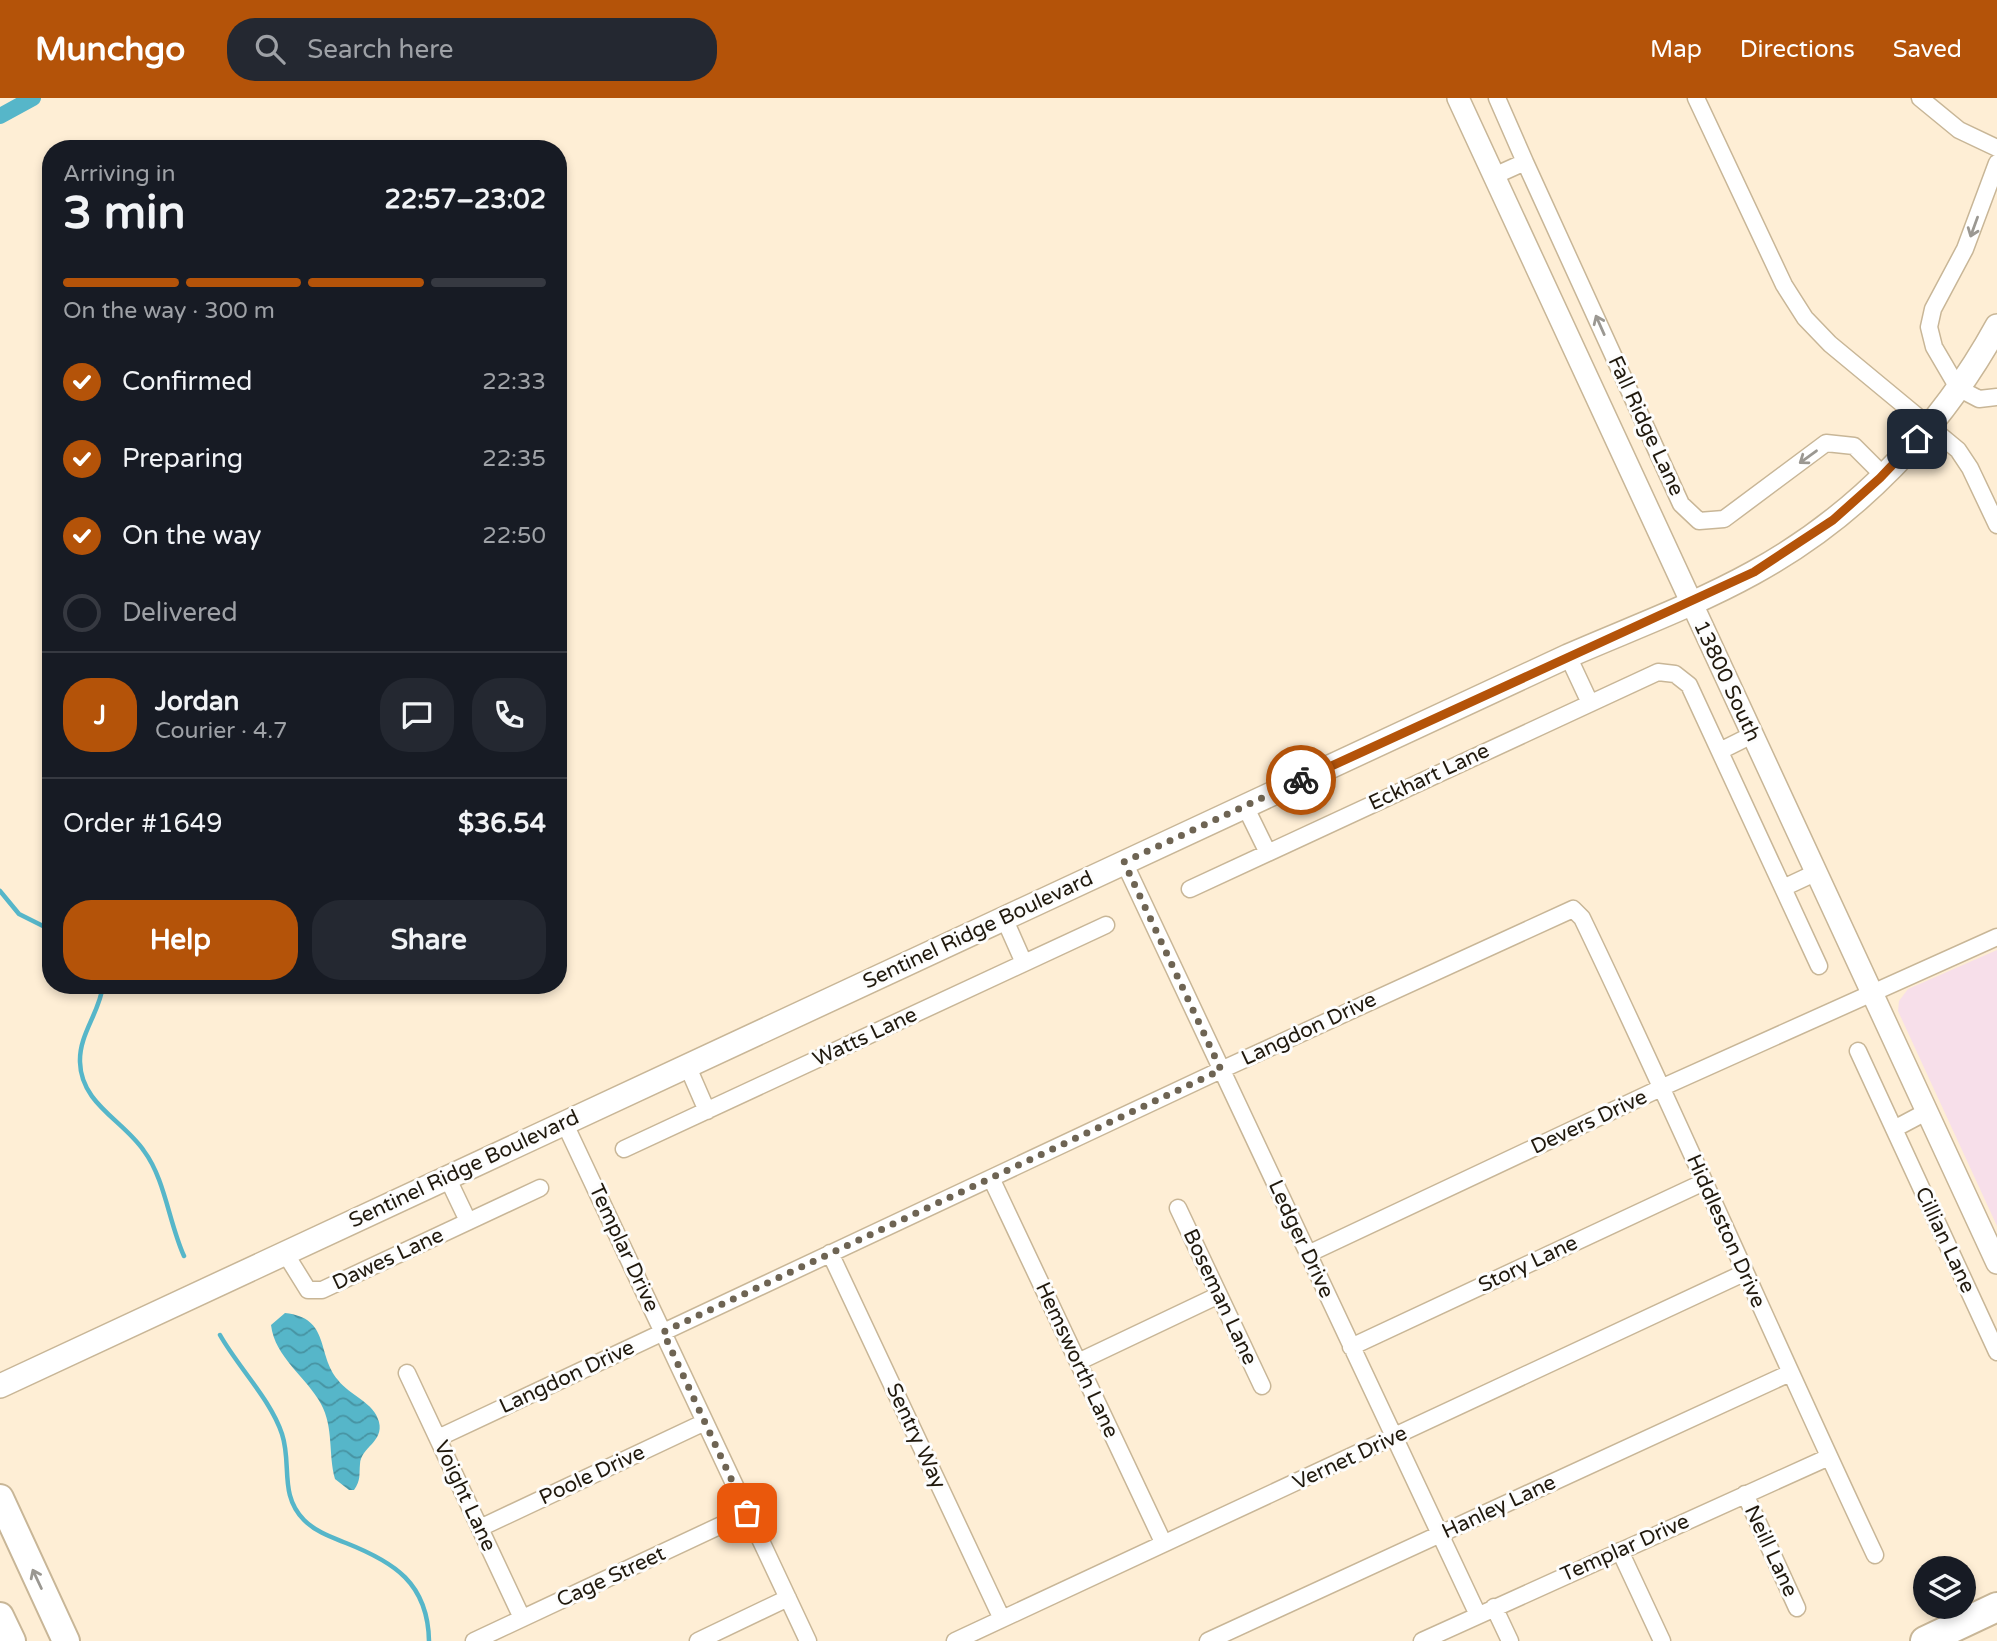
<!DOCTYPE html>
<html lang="en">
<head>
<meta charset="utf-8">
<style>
	:root { --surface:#171b24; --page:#242831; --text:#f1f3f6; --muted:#9ea1a6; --line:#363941; --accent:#b45309 }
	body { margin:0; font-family:"Varela Round",sans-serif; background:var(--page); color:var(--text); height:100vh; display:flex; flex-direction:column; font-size:26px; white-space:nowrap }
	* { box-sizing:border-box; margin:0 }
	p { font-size:23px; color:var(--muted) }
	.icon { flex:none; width:38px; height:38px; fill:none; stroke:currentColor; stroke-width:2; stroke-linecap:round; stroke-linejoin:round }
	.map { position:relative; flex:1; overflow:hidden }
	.drawer { position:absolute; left:42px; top:42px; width:525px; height:854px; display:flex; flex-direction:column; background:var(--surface); border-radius:28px; box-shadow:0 4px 10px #0003 }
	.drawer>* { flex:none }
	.buttons { position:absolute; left:1913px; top:1458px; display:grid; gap:14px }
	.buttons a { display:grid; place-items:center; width:63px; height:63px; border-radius:50%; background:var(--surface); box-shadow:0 4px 10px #0003; font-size:35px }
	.pin { position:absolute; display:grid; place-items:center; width:60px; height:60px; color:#fff; margin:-30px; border-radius:14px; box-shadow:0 4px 10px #0006 }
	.courier { position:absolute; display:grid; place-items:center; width:70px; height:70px; margin:-35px; border:5px solid #b45309; border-radius:50%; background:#fff; color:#222; box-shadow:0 2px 9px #0007 }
	.headline em { font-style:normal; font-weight:700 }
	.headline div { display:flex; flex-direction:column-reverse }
	.headline { display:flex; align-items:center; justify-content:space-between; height:119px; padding:0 21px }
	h1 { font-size:46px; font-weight:700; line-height:52px }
	.bar { display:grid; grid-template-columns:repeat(4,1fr); gap:10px 7px; align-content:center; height:84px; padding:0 21px }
	.bar i { height:9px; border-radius:5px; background:var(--line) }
	.bar .on { background:var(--accent) }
	.bar p { grid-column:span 4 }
	.line { display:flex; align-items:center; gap:18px; padding:0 21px; border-top:2px solid var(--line) }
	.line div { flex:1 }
	.round { display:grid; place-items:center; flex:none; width:74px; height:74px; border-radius:28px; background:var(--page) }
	ol { padding:0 21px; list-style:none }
	li { display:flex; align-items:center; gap:21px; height:77px }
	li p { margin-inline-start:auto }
	li .icon { padding:7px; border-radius:50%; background:var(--accent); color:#fff; stroke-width:4 }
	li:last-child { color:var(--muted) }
	li i { width:38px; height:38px; border:4px solid var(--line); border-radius:50% }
	.cta { display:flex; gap:14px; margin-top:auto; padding:14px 21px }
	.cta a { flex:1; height:80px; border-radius:28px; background:var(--accent); color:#fff; font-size:28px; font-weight:700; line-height:80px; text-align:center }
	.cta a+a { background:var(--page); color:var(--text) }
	header { display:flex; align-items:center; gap:42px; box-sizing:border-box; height:98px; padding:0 35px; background:var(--accent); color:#fff }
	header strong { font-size:33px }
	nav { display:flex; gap:38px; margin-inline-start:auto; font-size:24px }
	.search { width:490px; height:63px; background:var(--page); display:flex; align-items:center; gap:18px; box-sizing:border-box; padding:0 24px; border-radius:28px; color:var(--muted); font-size:26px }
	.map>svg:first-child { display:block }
	.education { fill:#f7dfea }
	.water { fill:url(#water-waves) }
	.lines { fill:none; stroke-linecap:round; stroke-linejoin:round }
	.stream { stroke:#56b6c9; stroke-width:4.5 }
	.canal { stroke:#56b6c9; stroke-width:16 }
	.minor-casing { stroke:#c8b697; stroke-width:19 }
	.tertiary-casing { stroke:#c8b697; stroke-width:24 }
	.secondary-casing { stroke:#c8b697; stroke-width:26 }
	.primary-casing { stroke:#c8b697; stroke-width:30 }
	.trunk-casing { stroke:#c8b697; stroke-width:32 }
	.minor { stroke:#fff; stroke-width:16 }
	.tertiary { stroke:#fff; stroke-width:21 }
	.secondary { stroke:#fff; stroke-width:23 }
	.primary { stroke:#fff; stroke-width:26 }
	.trunk { stroke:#fff; stroke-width:28 }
	.oneway { stroke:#9b9892 }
	.done { stroke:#6e6453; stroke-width:7; stroke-dasharray:0 12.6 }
	.route { stroke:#b45309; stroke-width:9 }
	.labels { text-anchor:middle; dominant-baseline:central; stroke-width:6; stroke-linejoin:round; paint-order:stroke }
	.street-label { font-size:21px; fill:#20190d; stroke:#fdfdfd }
</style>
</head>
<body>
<header>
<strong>Munchgo</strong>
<div class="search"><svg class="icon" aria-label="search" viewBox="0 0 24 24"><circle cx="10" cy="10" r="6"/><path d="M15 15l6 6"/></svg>Search here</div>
<nav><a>Map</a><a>Directions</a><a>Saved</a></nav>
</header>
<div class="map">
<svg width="1997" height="1543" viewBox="0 0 1997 1543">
	<defs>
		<pattern id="water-waves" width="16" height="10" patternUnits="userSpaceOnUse" patternTransform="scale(1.75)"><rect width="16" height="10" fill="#56b6c9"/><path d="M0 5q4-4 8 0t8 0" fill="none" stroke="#4793a2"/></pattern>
	</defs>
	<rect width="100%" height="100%" fill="#feeed5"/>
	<path class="education" d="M 1997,852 L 1997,1128 L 1898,913 L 1899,903 L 1908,891 Z"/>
	<path class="water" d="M 285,1215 C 331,1220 316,1256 338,1282 C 350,1298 374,1304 379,1324 C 384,1344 361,1349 360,1366 C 359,1377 361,1382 354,1392 L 349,1392 L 335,1381 C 328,1356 334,1330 321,1306 C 306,1278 275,1260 271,1227 Z"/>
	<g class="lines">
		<path class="stream" d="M 0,793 L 19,816 L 51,832
			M 103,887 C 100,914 79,936 80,964 C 81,1006 123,1022 144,1053 C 165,1081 169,1125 184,1158
			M 220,1237 C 238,1269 271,1302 282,1336 C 292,1366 279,1397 304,1422 C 316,1434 331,1439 346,1445 C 394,1464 428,1485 429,1543"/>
		<path class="canal" d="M 0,18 L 33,0"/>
		<defs>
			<path id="minor" d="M 1497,0 L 1525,64
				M 1696,0 L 1784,187 L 1805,220 L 1830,246 L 1958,352 L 1970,370 L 1997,427
				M 1920,0 L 1959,32 L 1997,50
				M 1997,65 L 1965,151 L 1933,211 L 1929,229 L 1934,249 L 1958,290 L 1979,301 L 1997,299
				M 1494,78 L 1525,64 L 1681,406 L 1699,423 L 1724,421 L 1826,345 L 1854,348 L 1883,377
				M 1568,558 L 1590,605
				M 1720,653 L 1752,637
				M 1245,708 L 1267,753
				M 1124,764 L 1478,1517
				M 1783,790 L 1815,775
				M 1190,791 L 1658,574 L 1675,576 L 1689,587 L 1819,868
				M 1004,820 L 1024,865
				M 1858,953 L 1997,1254
				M 687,967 L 707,1013
				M 564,1024 L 808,1543
				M 1894,1031 L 1926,1014
				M 624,1051 L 1106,827
				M 447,1079 L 468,1123
				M 991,1080 L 1163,1444
				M 1178,1110 L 1262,1288
				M 285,1155 L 308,1192 L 322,1192 L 540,1090
				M 830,1155 L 1002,1521
				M 1308,1156 L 1663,989 L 1997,839
				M 1351,1249 L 1704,1084
				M 1078,1264 L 1219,1197
				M 407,1275 L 522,1520
				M 438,1340 L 1221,972 L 1573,811 L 1582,820 C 1683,1030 1775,1245 1875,1457
				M 1745,1396 L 1797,1510
				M 480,1430 L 705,1324
				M 1620,1453 L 1662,1543
				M 1494,1509 L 1510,1543
				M 474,1543 L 747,1415
				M 698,1543 L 788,1500
				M 955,1543 L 1744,1175
				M 1208,1543 L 1790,1275
				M 1422,1543 L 1829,1359"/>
			<path id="tertiary" d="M 1458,0 L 1997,1165"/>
			<path id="secondary" d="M 0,1288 L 1568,558 C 1630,531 1695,507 1753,475 C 1856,419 1941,330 1997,228"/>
			<path id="primary" d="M 0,1400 L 66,1543
				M 0,1518 L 12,1543"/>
			<path id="trunk" d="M 1925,1543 L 1997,1509"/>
		</defs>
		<use href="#minor" class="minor-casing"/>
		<use href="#tertiary" class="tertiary-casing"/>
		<use href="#secondary" class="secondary-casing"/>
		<use href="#primary" class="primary-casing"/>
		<use href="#trunk" class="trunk-casing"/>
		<use href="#minor" class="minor"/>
		<use href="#tertiary" class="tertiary"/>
		<use href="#secondary" class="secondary"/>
		<use href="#primary" class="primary"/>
		<use href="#trunk" class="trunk"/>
	</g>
	<defs><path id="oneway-shaft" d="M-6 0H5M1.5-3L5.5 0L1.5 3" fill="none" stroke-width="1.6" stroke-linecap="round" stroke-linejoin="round" transform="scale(1.75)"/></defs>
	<g class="oneway">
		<use href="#oneway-shaft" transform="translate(1974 129) rotate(110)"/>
		<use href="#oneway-shaft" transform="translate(1600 227) rotate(-114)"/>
		<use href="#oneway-shaft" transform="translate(1808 359) rotate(144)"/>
		<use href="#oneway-shaft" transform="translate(37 1481) rotate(-115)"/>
	</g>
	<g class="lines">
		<path class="done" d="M 747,1415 L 663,1234 L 1221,972 L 1124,764 L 1301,682"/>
		<path class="route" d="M 1301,682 L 1754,474 L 1833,422 L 1880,380 L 1917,341"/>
	</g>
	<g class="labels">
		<g class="street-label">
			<text transform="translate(1646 328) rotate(65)">Fall Ridge Lane</text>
			<text transform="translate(1727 583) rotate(65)">13800 South</text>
			<text transform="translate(1429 679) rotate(-25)">Eckhart Lane</text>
			<text transform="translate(978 832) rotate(-25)">Sentinel Ridge Boulevard</text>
			<text transform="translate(1309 931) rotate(-25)">Langdon Drive</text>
			<text transform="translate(865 939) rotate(-25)">Watts Lane</text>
			<text transform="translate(1589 1024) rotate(-25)">Devers Drive</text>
			<text transform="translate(464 1071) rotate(-25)">Sentinel Ridge Boulevard</text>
			<text transform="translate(1726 1133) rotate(66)">Hiddleston Drive</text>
			<text transform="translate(1301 1141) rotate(65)">Ledger Drive</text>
			<text transform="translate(1945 1142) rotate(65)">Cillian Lane</text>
			<text transform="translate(624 1150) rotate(65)">Templar Drive</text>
			<text transform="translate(388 1161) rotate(-25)">Dawes Lane</text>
			<text transform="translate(1528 1166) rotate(-25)">Story Lane</text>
			<text transform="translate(1220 1199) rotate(65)">Boseman Lane</text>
			<text transform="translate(1077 1262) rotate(65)">Hemsworth Lane</text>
			<text transform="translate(567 1279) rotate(-25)">Langdon Drive</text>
			<text transform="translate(916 1338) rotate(65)">Sentry Way</text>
			<text transform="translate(1350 1360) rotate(-25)">Vernet Drive</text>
			<text transform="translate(592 1377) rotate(-25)">Poole Drive</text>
			<text transform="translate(465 1398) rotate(65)">Voight Lane</text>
			<text transform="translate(1499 1409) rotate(-25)">Hanley Lane</text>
			<text transform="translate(1625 1450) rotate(-24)">Templar Drive</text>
			<text transform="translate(1771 1453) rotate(65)">Neill Lane</text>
			<text transform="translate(611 1479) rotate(-25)">Cage Street</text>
		</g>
	</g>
</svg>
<div class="buttons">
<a><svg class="icon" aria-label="layers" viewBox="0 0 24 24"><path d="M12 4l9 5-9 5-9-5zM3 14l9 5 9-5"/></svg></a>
</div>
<div class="pin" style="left:747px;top:1415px;background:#ea580c"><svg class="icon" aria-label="bag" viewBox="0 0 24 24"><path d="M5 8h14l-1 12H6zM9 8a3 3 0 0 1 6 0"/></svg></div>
<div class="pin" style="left:1917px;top:341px;background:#1f2937"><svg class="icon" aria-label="home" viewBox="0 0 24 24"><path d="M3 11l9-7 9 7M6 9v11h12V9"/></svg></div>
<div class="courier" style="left:1301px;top:682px"><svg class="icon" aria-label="bike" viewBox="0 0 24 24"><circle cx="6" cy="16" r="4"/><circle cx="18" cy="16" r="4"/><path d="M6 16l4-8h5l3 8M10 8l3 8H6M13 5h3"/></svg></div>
<section class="drawer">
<div class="headline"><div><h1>3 min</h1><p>Arriving in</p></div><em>22:57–23:02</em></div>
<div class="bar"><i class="on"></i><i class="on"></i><i class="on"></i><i></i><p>On the way · 300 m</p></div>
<ol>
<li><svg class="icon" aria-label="check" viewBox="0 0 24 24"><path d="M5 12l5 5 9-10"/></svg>Confirmed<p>22:33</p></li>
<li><svg class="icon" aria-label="check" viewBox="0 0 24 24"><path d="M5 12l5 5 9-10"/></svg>Preparing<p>22:35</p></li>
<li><svg class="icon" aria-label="check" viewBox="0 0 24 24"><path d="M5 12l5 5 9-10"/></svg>On the way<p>22:50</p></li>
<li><i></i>Delivered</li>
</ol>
<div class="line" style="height:126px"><b class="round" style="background:var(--accent);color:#fff">J</b><div><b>Jordan</b><p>Courier · 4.7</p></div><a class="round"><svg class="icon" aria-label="chat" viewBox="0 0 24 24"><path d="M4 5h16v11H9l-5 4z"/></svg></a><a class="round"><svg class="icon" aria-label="phone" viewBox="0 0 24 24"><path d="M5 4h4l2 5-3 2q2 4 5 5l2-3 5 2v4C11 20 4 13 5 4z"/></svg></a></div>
<div class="line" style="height:91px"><div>Order #1649</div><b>$36.54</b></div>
<div class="cta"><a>Help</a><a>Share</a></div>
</section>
</div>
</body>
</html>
